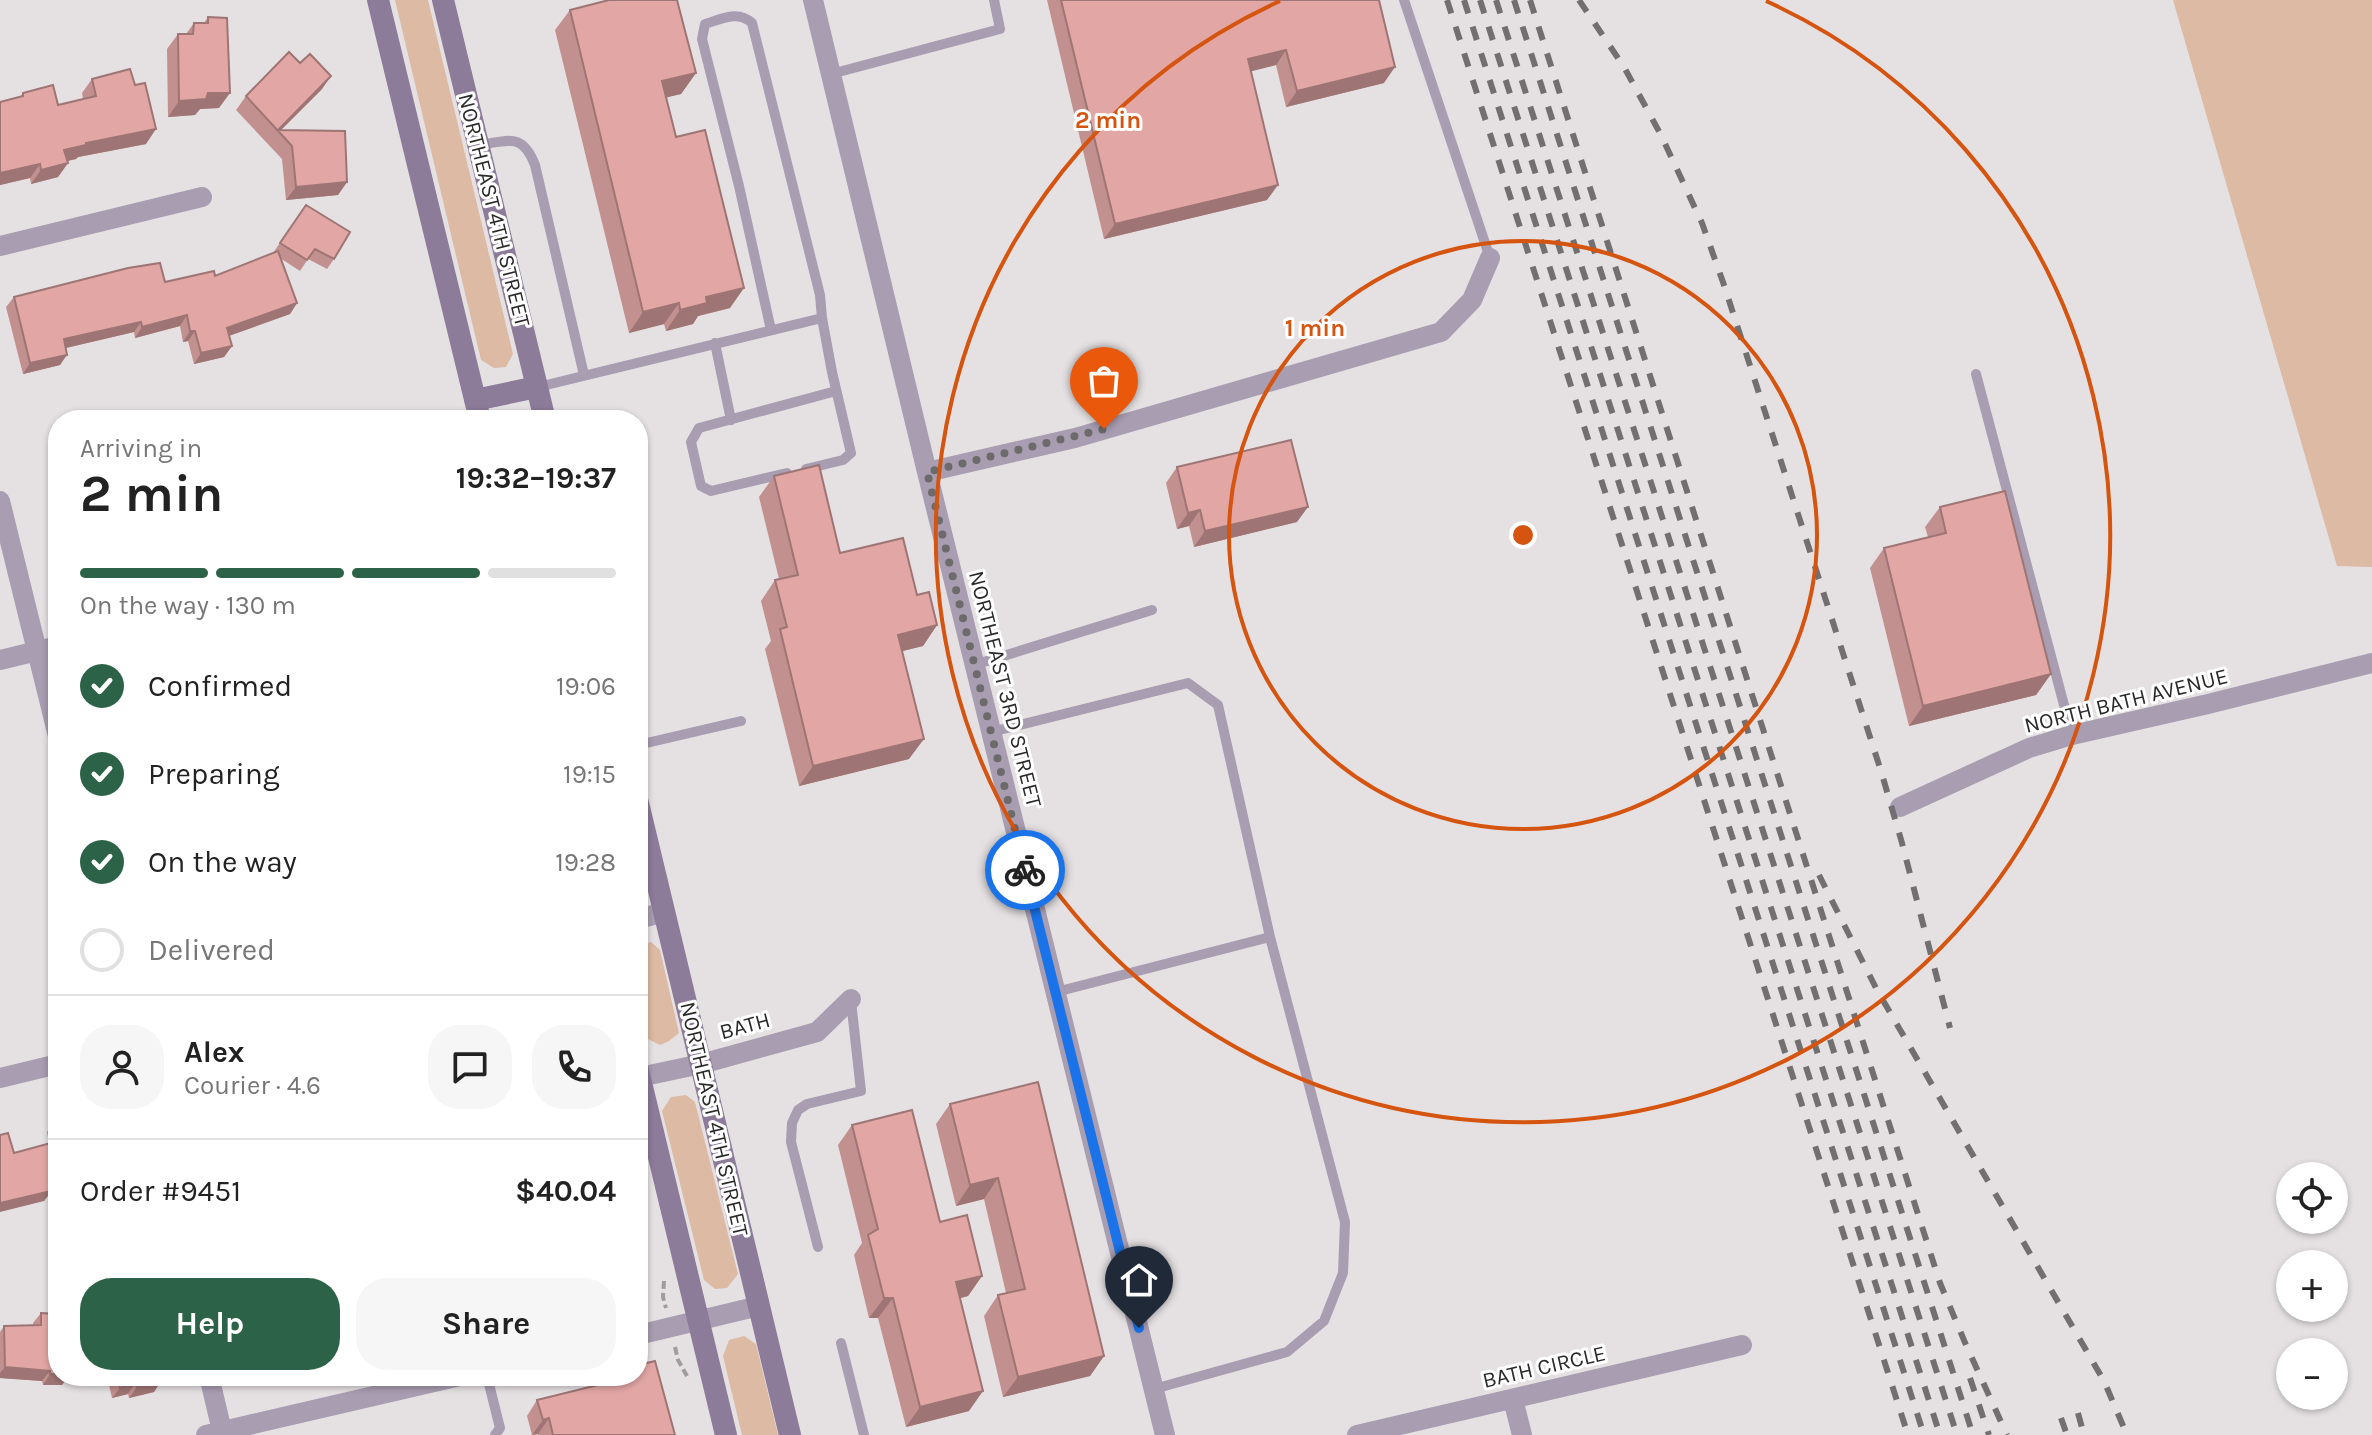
<!DOCTYPE html>
<html lang="en">
<head>
<meta charset="utf-8">
<style>
	:root { --surface:#fff; --page:#f6f6f6; --text:#222; --muted:#767676; --line:#e0e0e0; --accent:#2c6247 }
	body { margin:0; font-family:Karla,sans-serif; background:var(--page); color:var(--text); height:100vh; display:flex; flex-direction:column; font-size:30px; white-space:nowrap }
	* { box-sizing:border-box; margin:0 }
	p { font-size:26px; color:var(--muted) }
	.icon { flex:none; width:44px; height:44px; fill:none; stroke:currentColor; stroke-width:2; stroke-linecap:round; stroke-linejoin:round }
	.map { position:relative; flex:1; overflow:hidden }
	.side { position:absolute; left:48px; top:410px; width:600px; height:976px; display:flex; flex-direction:column; background:var(--surface); border-radius:32px; box-shadow:0 2px 6px #0004 }
	.side>* { flex:none }
	.fabs { position:absolute; left:2276px; top:1162px; display:grid; gap:16px }
	.fabs a { display:grid; place-items:center; width:72px; height:72px; border-radius:50%; background:var(--surface); box-shadow:0 2px 6px #0004; font-size:40px }
	.pin { position:absolute; display:grid; place-items:center; width:68px; height:68px; color:#fff; margin:-82px -34px; border-radius:50% 50% 50% 0; rotate:-45deg; box-shadow:0 0 8px #0007 }
	.pin .icon { rotate:45deg }
	.courier { position:absolute; display:grid; place-items:center; width:80px; height:80px; margin:-40px; border:6px solid #1a73e8; border-radius:50%; background:#fff; color:#222; box-shadow:0 2px 10px #0007 }
	.head em { font-style:normal; font-weight:700 }
	.head div { display:flex; flex-direction:column-reverse }
	.head { display:flex; align-items:center; justify-content:space-between; height:136px; padding:0 32px }
	h1 { font-size:52px; font-weight:700; line-height:60px }
	.bar { display:grid; grid-template-columns:repeat(4,1fr); gap:12px 8px; align-content:center; height:96px; padding:0 32px }
	.bar i { height:10px; border-radius:6px; background:var(--line) }
	.bar .active { background:var(--accent) }
	.bar p { grid-column:span 4 }
	.line { display:flex; align-items:center; gap:20px; padding:0 32px; border-top:2px solid var(--line) }
	.line div { flex:1 }
	.round { display:grid; place-items:center; flex:none; width:84px; height:84px; border-radius:32px; background:var(--page) }
	ol { padding:0 32px; list-style:none }
	li { display:flex; align-items:center; gap:24px; height:88px }
	li p { margin-inline-start:auto }
	li .icon { padding:8px; border-radius:50%; background:var(--accent); color:#fff; stroke-width:4 }
	li:last-child { color:var(--muted) }
	li i { width:44px; height:44px; border:4px solid var(--line); border-radius:50% }
	.primary-button { display:flex; gap:16px; margin-top:auto; padding:16px 32px }
	.primary-button a { flex:1; height:92px; border-radius:32px; background:var(--accent); color:#fff; font-size:32px; font-weight:700; line-height:92px; text-align:center }
	.primary-button a+a { background:var(--page); color:var(--text) }
	.map>svg:first-child { display:block }
	.green { fill:#dcbaa4 }
	.lines { fill:none; stroke-linecap:round; stroke-linejoin:round }
	.path { stroke:#9f9c9d; stroke-width:4; stroke-dasharray:8 4; stroke-linecap:butt }
	.service { stroke:#a89db1; stroke-width:10 }
	.minor { stroke:#a89db1; stroke-width:20 }
	.secondary { stroke:#8c7b99; stroke-width:22 }
	.rail { stroke:#716f6f; stroke-width:6; stroke-dasharray:14 14; stroke-linecap:butt }
	.wall { fill:#c2908e }
	.shaded-wall { fill:#9e7574 }
	.building { fill:#e2a7a5; stroke:#9e7574; stroke-width:2 }
	.done { stroke:#6c6a6b; stroke-width:8; stroke-dasharray:0 14.4 }
	.route { stroke:#1a73e8; stroke-width:10 }
	.ring { fill:none; stroke:#d5540f; stroke-width:4 }
	.labels { text-anchor:middle; dominant-baseline:central; stroke-width:6; stroke-linejoin:round; paint-order:stroke }
	.street-label { font-size:22px; fill:#2b2a2a; stroke:#fff }
	.centre { fill:#d5540f; stroke:#fff; stroke-width:4 }
	.ring-label { font-size:24px; text-anchor:middle; font-weight:bold; fill:#d5540f; stroke:#fff; stroke-width:6; stroke-linejoin:round; paint-order:stroke }
</style>
</head>
<body>
<div class="map">
<svg width="2372" height="1435" viewBox="0 0 2372 1435">
	<rect width="100%" height="100%" fill="#e5e1e3"/>
	<path class="green" d="M 395,0 L 428,0 L 513,354 L 506,367 L 494,368 L 481,360 Z
		M 2173,0 L 2372,0 L 2372,567 L 2337,566 Z
		M 651,942 L 660,950 L 679,1033 L 669,1041 L 660,1045 L 648,1039 L 638,1003 L 638,945 Z
		M 686,1095 L 695,1102 L 738,1274 L 727,1288 L 715,1289 L 704,1280 L 662,1111 L 671,1097 Z
		M 744,1336 L 756,1344 L 778,1435 L 742,1435 L 723,1356 L 729,1340 Z"/>
	<g class="lines">
		<path class="path" d="M 664,1281 L 663,1297 L 666,1308
			M 675,1347 L 678,1360 L 687,1376"/>
		<path class="service" d="M 1404,0 L 1490,258
			M 831,74 L 1000,29 L 994,0
			M 478,145 C 509,141 522,132 535,165 L 584,375
			M 715,343 L 731,420
			M 1976,374 L 2072,735
			M 538,387 L 822,318 L 820,295 L 752,23 C 737,10 722,19 705,24 L 702,39 L 739,186 L 771,330
			M 806,469 L 843,460 L 851,453 L 832,372 L 822,318
			M 787,473 L 711,491 L 701,486 L 691,442 L 699,428 L 836,391
			M 974,665 L 1152,610
			M 991,732 L 1188,683 L 1218,705 L 1270,937 L 1056,992
			M 638,745 L 741,721
			M 818,1247 L 791,1142 L 792,1123 L 798,1110 L 807,1104 L 861,1091 L 851,1001
			M 841,1343 L 864,1435
			M 487,1376 L 500,1428 L 495,1435
			M 1154,1389 L 1287,1352 L 1324,1321 L 1343,1273 L 1345,1222 L 1270,937"/>
		<path class="minor" d="M 813,0 L 927,472 L 1165,1435
			M 0,246 L 202,197
			M 927,472 L 1075,438 L 1441,332 L 1472,300 L 1490,258
			M 0,501 L 58,736
			M 0,660 L 58,646
			M 1900,807 L 2029,748 L 2072,735 L 2208,704 L 2372,663
			M 638,919 L 665,912
			M 640,1077 L 701,1064 L 817,1032 L 851,999
			M 0,1078 L 58,1064
			M 638,1335 L 759,1306
			M 209,1376 L 223,1435
			M 1513,1399 L 1522,1435
			M 206,1435 L 460,1376
			M 1357,1435 L 1742,1345"/>
		<path class="secondary" d="M 378,0 L 480,420
			M 443,0 L 545,420
			M 475,400 L 537,387
			M 638,803 L 790,1435
			M 638,1070 L 726,1435"/>
		<path class="rail" d="M 1447,0 L 1908,1435
			M 1464,0 L 1924,1435
			M 1480,0 L 1940,1435
			M 1496,0 L 1957,1435
			M 1514,0 L 1973,1435
			M 1530,0 L 1940,1283 L 1966,1345 L 2007,1435
			M 1579,0 L 1624,67 L 1661,135 L 1702,223 L 1724,285 L 1881,771 L 1902,843 L 1950,1028
			M 1819,875 L 1877,990 L 2104,1381 L 2127,1435
			M 1970,1378 L 1989,1435
			M 2078,1413 L 2084,1435
			M 2061,1418 L 2067,1435"/>
	</g>
	<path class="wall" d="M 1047,0 L 1379,0 L 1384,83 L 1286,107 L 1276,65 L 1251,71 L 1267,200 L 1104,239 Z
		M 570,10 L 696,73 L 681,94 L 666,97 L 676,137 L 730,308 L 698,316 L 693,324 L 666,331 L 664,324 L 629,333 L 555,30 Z
		M 208,17 L 219,108 L 200,109 L 195,115 L 168,117 L 167,49 L 178,34 L 186,34 L 194,23 L 204,23 Z
		M 92,79 L 135,85 L 146,144 L 78,157 L 76,159 L 67,161 L 68,163 L 58,177 L 31,184 L 30,178 L 0,185 L 0,102 L 20,97 L 23,93 L 58,105 L 83,99 L 82,93 Z
		M 322,89 L 281,130 L 347,182 L 338,195 L 286,200 L 282,159 L 236,110 L 246,96 Z
		M 306,205 L 334,259 L 327,269 L 308,259 L 300,271 L 280,258 L 297,303 L 290,314 L 229,336 L 232,346 L 224,357 L 194,364 L 188,341 L 183,342 L 180,326 L 135,338 L 134,332 L 66,348 L 60,365 L 23,374 L 6,307 L 14,297 L 165,282 L 215,276 L 273,253 Z
		M 1177,467 L 1297,522 L 1194,547 L 1189,526 L 1177,529 L 1166,483 Z
		M 774,476 L 840,553 L 917,595 L 937,625 L 923,646 L 902,651 L 909,759 L 799,786 L 765,649 L 771,641 L 761,601 L 775,580 L 779,579 L 759,497 Z
		M 58,498 L 58,528 L 52,506 Z
		M 1940,507 L 2051,674 L 2036,695 L 1909,726 L 1870,568 L 1884,548 L 1928,537 L 1925,527 Z
		M 1038,1082 L 1104,1356 L 1090,1376 L 1003,1397 L 984,1316 L 998,1295 L 1006,1293 L 984,1199 L 956,1206 L 936,1124 L 950,1104 Z
		M 58,1121 L 58,1191 L 50,1193 L 44,1201 L 14,1153 L 49,1143 L 47,1132 L 54,1122 Z
		M 852,1125 L 940,1222 L 982,1276 L 968,1296 L 960,1298 L 969,1411 L 906,1427 L 878,1318 L 869,1318 L 854,1255 L 862,1243 L 838,1145 Z
		M 41,1313 L 62,1385 L 43,1385 L 42,1381 L 0,1378 L 0,1332 L 4,1326 L 33,1325 L 33,1323 Z
		M 107,1376 L 160,1376 L 161,1381 L 154,1392 L 129,1398 L 128,1394 L 112,1398 Z
		M 606,1376 L 638,1376 L 675,1435 L 538,1435 L 538,1434 L 532,1435 L 527,1416 L 537,1400 L 600,1385 Z"/>
	<path class="shaded-wall" d="M 1286,50 L 1276,65 L 1237,75 L 1248,59 Z
		M 1395,67 L 1384,83 L 1286,107 L 1297,91 Z
		M 696,73 L 681,94 L 648,102 L 662,81 Z
		M 331,76 L 322,89 L 279,132 L 278,130 Z
		M 208,93 L 230,93 L 219,108 L 200,109 L 195,115 L 168,117 L 179,101 Z
		M 156,129 L 146,144 L 78,157 L 76,159 L 54,164 L 64,150 L 86,143 Z
		M 68,163 L 58,177 L 31,184 L 41,170 Z
		M 40,164 L 30,178 L 0,185 L 0,173 Z
		M 347,182 L 338,195 L 286,200 L 296,187 Z
		M 1278,185 L 1267,200 L 1104,239 L 1115,224 Z
		M 744,288 L 730,308 L 698,316 L 693,324 L 666,331 L 680,310 L 706,297 Z
		M 297,303 L 290,314 L 220,339 L 227,328 Z
		M 679,303 L 664,324 L 629,333 L 643,312 Z
		M 187,315 L 180,326 L 135,338 L 142,327 Z
		M 141,322 L 134,332 L 57,350 L 64,339 Z
		M 190,331 L 195,331 L 188,341 L 183,342 Z
		M 232,346 L 224,357 L 194,364 L 201,353 Z
		M 67,355 L 60,365 L 23,374 L 30,363 Z
		M 1308,507 L 1297,522 L 1194,547 L 1205,531 Z
		M 1200,510 L 1189,526 L 1177,529 L 1188,513 Z
		M 937,625 L 923,646 L 883,656 L 898,635 Z
		M 2051,674 L 2036,695 L 1909,726 L 1923,706 Z
		M 924,739 L 909,759 L 799,786 L 813,766 Z
		M 998,1178 L 984,1199 L 956,1206 L 970,1185 Z
		M 58,1182 L 58,1191 L 50,1193 L 44,1201 L 0,1212 L 0,1203 L 49,1184 Z
		M 982,1276 L 968,1296 L 942,1303 L 956,1282 Z
		M 884,1298 L 893,1298 L 878,1318 L 869,1318 Z
		M 1104,1356 L 1090,1376 L 1003,1397 L 1018,1377 Z
		M 5,1367 L 50,1371 L 42,1381 L 0,1378 L 0,1373 Z
		M 50,1374 L 58,1374 L 58,1376 L 69,1376 L 62,1385 L 43,1385 Z
		M 161,1381 L 154,1392 L 129,1398 L 137,1387 Z
		M 135,1383 L 128,1394 L 112,1398 L 120,1388 Z
		M 983,1391 L 969,1411 L 906,1427 L 920,1407 Z
		M 549,1418 L 538,1434 L 532,1435 L 543,1420 Z"/>
	<path class="building" d="M 609,0 L 677,0 L 696,73 L 662,81 L 676,137 L 705,130 L 744,288 L 706,297 L 707,303 L 680,310 L 679,303 L 643,312 L 570,10 Z
		M 1061,0 L 1379,0 L 1395,67 L 1297,91 L 1286,50 L 1248,59 L 1278,185 L 1115,224 Z
		M 208,17 L 227,18 L 230,93 L 208,93 L 206,99 L 179,101 L 178,34 L 193,34 L 194,23 L 208,23 Z
		M 289,52 L 300,63 L 310,54 L 331,76 L 278,130 L 345,131 L 347,182 L 296,187 L 292,146 L 246,96 Z
		M 130,69 L 135,85 L 145,83 L 156,129 L 86,143 L 86,145 L 64,150 L 68,163 L 41,170 L 40,164 L 0,173 L 0,102 L 23,96 L 23,93 L 53,85 L 58,105 L 96,96 L 92,79 Z
		M 306,205 L 350,232 L 334,259 L 315,249 L 307,260 L 280,243 Z
		M 278,251 L 297,303 L 227,328 L 232,346 L 201,353 L 195,331 L 190,331 L 187,315 L 142,327 L 141,322 L 64,339 L 67,355 L 30,363 L 14,297 L 128,268 L 160,263 L 165,282 L 214,271 L 215,276 Z
		M 1291,440 L 1308,507 L 1205,531 L 1200,510 L 1188,513 L 1177,467 Z
		M 819,465 L 840,553 L 903,538 L 917,595 L 929,592 L 937,625 L 898,635 L 924,739 L 813,766 L 780,629 L 787,627 L 775,580 L 798,575 L 774,476 Z
		M 2005,491 L 2051,674 L 1923,706 L 1884,548 L 1946,533 L 1940,507 Z
		M 1038,1082 L 1104,1356 L 1018,1377 L 998,1295 L 1025,1289 L 998,1178 L 970,1185 L 950,1104 Z
		M 912,1110 L 940,1222 L 967,1215 L 982,1276 L 956,1282 L 983,1391 L 920,1407 L 893,1298 L 884,1298 L 868,1235 L 878,1229 L 852,1125 Z
		M 58,1121 L 58,1137 L 54,1122 Z
		M 8,1133 L 14,1153 L 58,1141 L 58,1182 L 49,1184 L 51,1191 L 0,1203 L 0,1135 Z
		M 41,1313 L 58,1314 L 58,1374 L 50,1374 L 50,1371 L 5,1367 L 4,1326 L 41,1325 Z
		M 655,1361 L 675,1435 L 553,1435 L 549,1418 L 543,1420 L 537,1400 L 610,1382 L 608,1376 L 638,1376 L 638,1365 Z
		M 117,1376 L 160,1376 L 161,1381 L 137,1387 L 135,1383 L 120,1388 Z"/>
	<g class="lines">
		<path class="done" d="M 1025,870 L 927,472 L 1104,429"/>
		<path class="route" d="M 1025,870 L 1139,1328"/>
	</g>
	<g class="ring">
		<circle cx="1523" cy="535" r="294"/>
		<path d="M1766 1A587 587 0 1 1 1280 1"/>
	</g>
	<g class="labels">
		<g class="street-label">
			<text transform="translate(494 210) rotate(76)">NORTHEAST 4TH STREET</text>
			<text transform="translate(1005 689) rotate(76)">NORTHEAST 3RD STREET</text>
			<text transform="translate(2126 701) rotate(-14)">NORTH BATH AVENUE</text>
			<text transform="translate(745 1026) rotate(-15)">BATH</text>
			<text transform="translate(714 1119) rotate(77)">NORTHEAST 4TH STREET</text>
			<text transform="translate(1544 1367) rotate(-13)">BATH CIRCLE</text>
		</g>
	</g>
	<circle cx="1523" cy="535" r="12" class="centre"/>
	<g class="ring-label">
		<text x="1108" y="128">2 min</text>
		<text x="1315" y="336">1 min</text>
	</g>
</svg>
<div class="fabs">
<a><svg class="icon" aria-label="locate" viewBox="0 0 24 24"><circle cx="12" cy="12" r="6"/><path d="M12 2v4M12 18v4M2 12h4M18 12h4"/></svg></a>
<a>+</a>
<a>−</a>
</div>
<div class="pin" style="left:1104px;top:429px;background:#ea580c"><svg class="icon" aria-label="bag" viewBox="0 0 24 24"><path d="M5 8h14l-1 12H6zM9 8a3 3 0 0 1 6 0"/></svg></div>
<div class="pin" style="left:1139px;top:1328px;background:#1f2937"><svg class="icon" aria-label="home" viewBox="0 0 24 24"><path d="M3 11l9-7 9 7M6 9v11h12V9"/></svg></div>
<div class="courier" style="left:1025px;top:870px"><svg class="icon" aria-label="bike" viewBox="0 0 24 24"><circle cx="6" cy="16" r="4"/><circle cx="18" cy="16" r="4"/><path d="M6 16l4-8h5l3 8M10 8l3 8H6M13 5h3"/></svg></div>
<section class="side">
<div class="head"><div><h1>2 min</h1><p>Arriving in</p></div><em>19:32–19:37</em></div>
<div class="bar"><i class="active"></i><i class="active"></i><i class="active"></i><i></i><p>On the way · 130 m</p></div>
<ol>
<li><svg class="icon" aria-label="check" viewBox="0 0 24 24"><path d="M5 12l5 5 9-10"/></svg>Confirmed<p>19:06</p></li>
<li><svg class="icon" aria-label="check" viewBox="0 0 24 24"><path d="M5 12l5 5 9-10"/></svg>Preparing<p>19:15</p></li>
<li><svg class="icon" aria-label="check" viewBox="0 0 24 24"><path d="M5 12l5 5 9-10"/></svg>On the way<p>19:28</p></li>
<li><i></i>Delivered</li>
</ol>
<div class="line" style="height:144px"><a class="round"><svg class="icon" aria-label="person" viewBox="0 0 24 24"><circle cx="12" cy="8" r="4"/><path d="M4 21q1-7 8-7t8 7"/></svg></a><div><b>Alex</b><p>Courier · 4.6</p></div><a class="round"><svg class="icon" aria-label="chat" viewBox="0 0 24 24"><path d="M4 5h16v11H9l-5 4z"/></svg></a><a class="round"><svg class="icon" aria-label="phone" viewBox="0 0 24 24"><path d="M5 4h4l2 5-3 2q2 4 5 5l2-3 5 2v4C11 20 4 13 5 4z"/></svg></a></div>
<div class="line" style="height:104px"><div>Order #9451</div><b>$40.04</b></div>
<div class="primary-button"><a>Help</a><a>Share</a></div>
</section>
</div>
</body>
</html>
